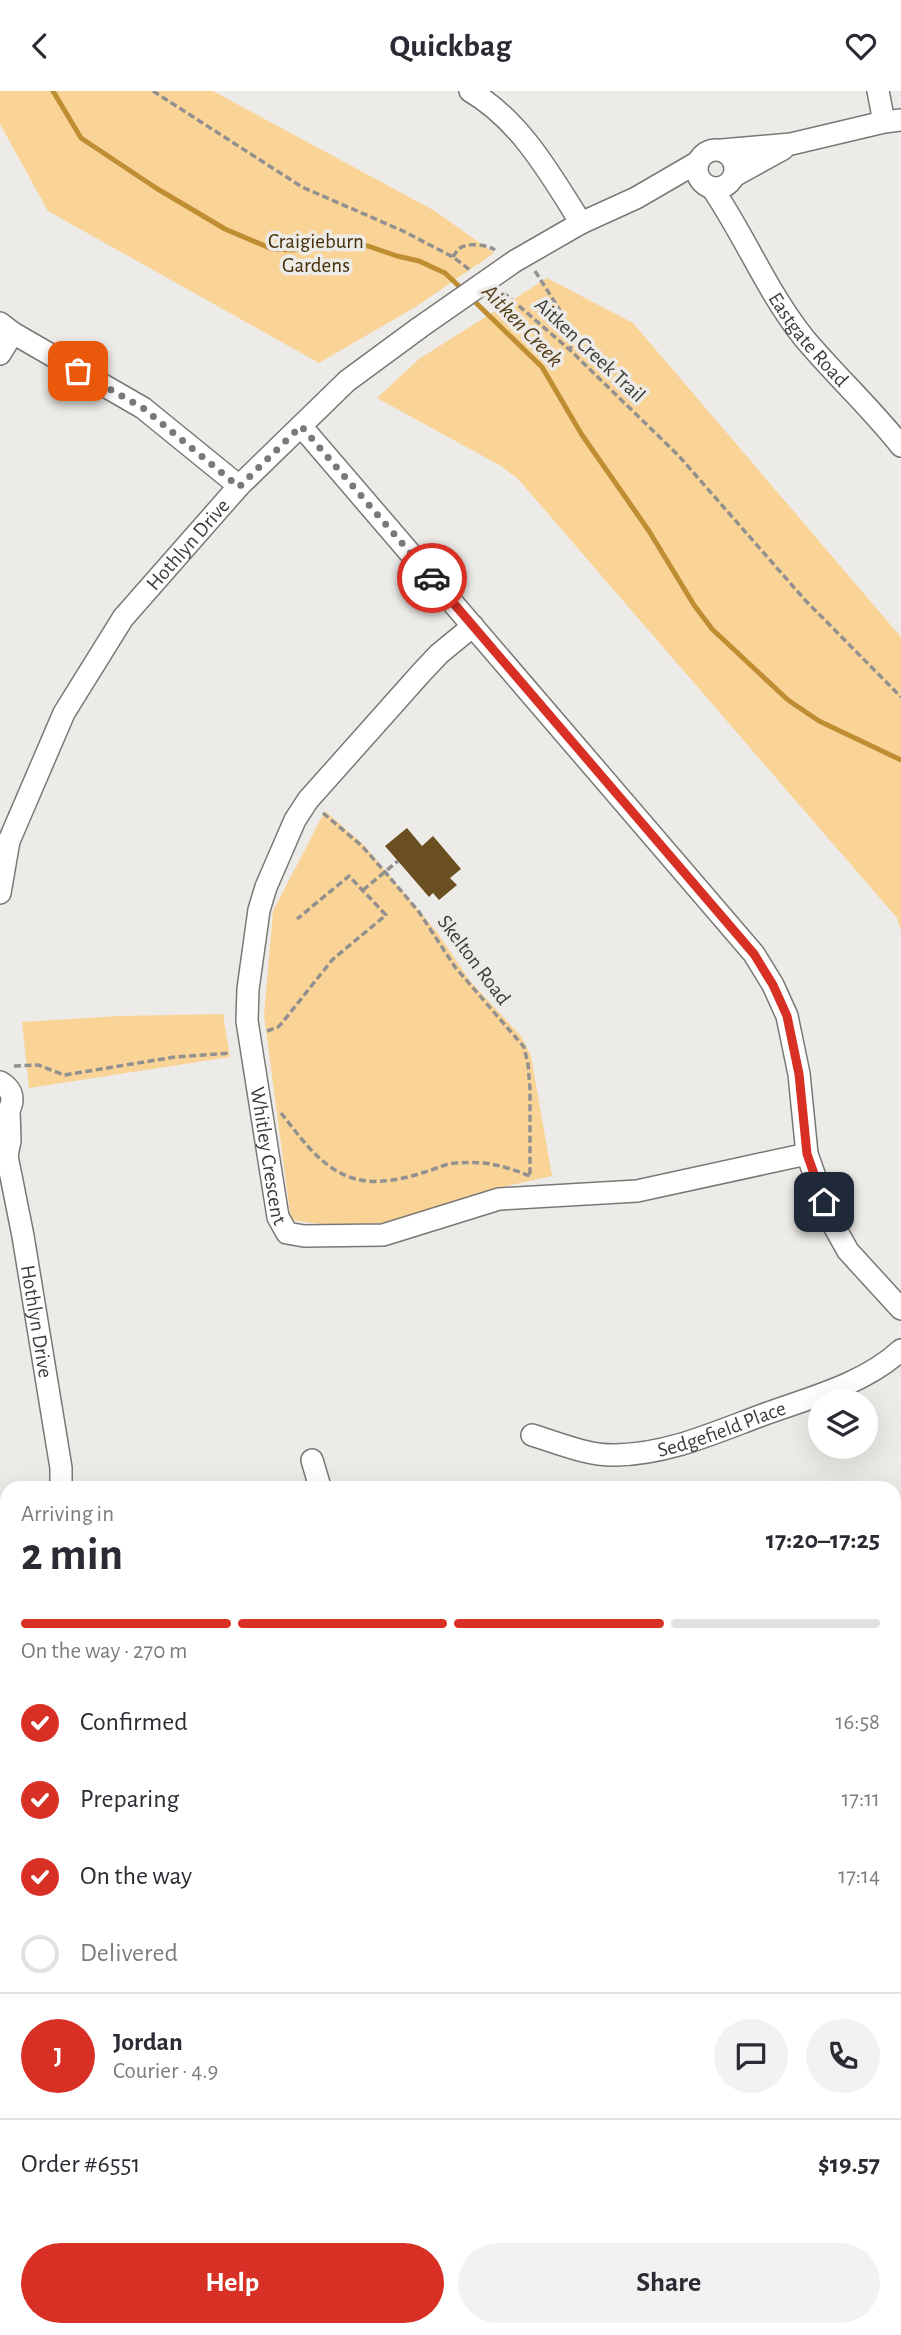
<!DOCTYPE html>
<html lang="en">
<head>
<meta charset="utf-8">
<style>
	:root { --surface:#fff; --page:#f2f2f3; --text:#2b2b33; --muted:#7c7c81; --line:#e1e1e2; --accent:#d93025 }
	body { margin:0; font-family:"Alegreya Sans",sans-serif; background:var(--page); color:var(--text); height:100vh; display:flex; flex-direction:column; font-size:26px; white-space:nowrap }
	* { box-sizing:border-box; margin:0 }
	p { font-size:23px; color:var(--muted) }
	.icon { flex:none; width:38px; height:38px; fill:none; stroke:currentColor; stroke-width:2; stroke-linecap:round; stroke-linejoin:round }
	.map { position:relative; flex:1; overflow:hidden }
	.drawer { position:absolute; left:0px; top:1390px; width:901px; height:856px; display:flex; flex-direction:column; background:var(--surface); border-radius:21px 21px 0 0; box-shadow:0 7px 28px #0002 }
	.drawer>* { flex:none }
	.tools { position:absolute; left:808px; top:1298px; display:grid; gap:14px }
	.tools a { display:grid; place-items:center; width:70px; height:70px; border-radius:50%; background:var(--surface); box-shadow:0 7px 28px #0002; font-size:35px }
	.pin { position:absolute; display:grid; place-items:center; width:60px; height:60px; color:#fff; margin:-30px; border-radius:14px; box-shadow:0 4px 10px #0006 }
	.courier { position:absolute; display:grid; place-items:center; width:70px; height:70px; margin:-35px; border:5px solid #d93025; border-radius:50%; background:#fff; color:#222; box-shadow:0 2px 9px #0007 }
	.summary em { font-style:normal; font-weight:600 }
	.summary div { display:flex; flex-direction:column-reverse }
	.summary { display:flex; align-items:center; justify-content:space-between; height:119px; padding:0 21px }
	h1 { font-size:46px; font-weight:600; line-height:52px }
	.bar { display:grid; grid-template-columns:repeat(4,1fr); gap:10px 7px; align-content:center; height:84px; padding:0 21px }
	.bar i { height:9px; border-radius:5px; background:var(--line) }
	.bar .on { background:var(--accent) }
	.bar p { grid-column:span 4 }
	.line { display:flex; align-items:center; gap:18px; padding:0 21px; border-top:2px solid var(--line) }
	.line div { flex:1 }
	.round { display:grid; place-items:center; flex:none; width:74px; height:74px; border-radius:37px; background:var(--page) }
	ol { padding:0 21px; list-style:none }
	li { display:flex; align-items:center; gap:21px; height:77px }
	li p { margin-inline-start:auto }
	li .icon { padding:7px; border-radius:50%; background:var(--accent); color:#fff; stroke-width:4 }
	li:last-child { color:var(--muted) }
	li i { width:38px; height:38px; border:4px solid var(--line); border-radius:50% }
	.button { display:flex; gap:14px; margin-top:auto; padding:14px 21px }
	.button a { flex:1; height:80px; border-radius:42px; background:var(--accent); color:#fff; font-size:28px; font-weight:600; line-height:80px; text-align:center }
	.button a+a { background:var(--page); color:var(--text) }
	header { display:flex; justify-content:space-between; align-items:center; height:91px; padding:0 21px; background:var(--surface); font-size:32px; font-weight:600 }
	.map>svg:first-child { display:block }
	.green { fill:#fad497 }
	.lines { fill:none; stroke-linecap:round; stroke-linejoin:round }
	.stream { stroke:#bf8d32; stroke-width:5 }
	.building { fill:#6a4f20 }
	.minor-casing { stroke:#7a7875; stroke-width:24 }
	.path { stroke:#92918f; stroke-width:3.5; stroke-dasharray:7 3.5; stroke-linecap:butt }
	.minor { stroke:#fff; stroke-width:21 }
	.minor-bridge-casing { stroke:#7a7875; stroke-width:24; stroke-linecap:butt }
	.minor-bridge { stroke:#fff; stroke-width:21 }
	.done { stroke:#7b7978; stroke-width:7; stroke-dasharray:0 12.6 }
	.route { stroke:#d93025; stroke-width:9 }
	.labels { text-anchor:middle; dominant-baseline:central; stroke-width:7; stroke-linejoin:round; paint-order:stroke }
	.park-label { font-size:21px; fill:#453009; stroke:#edebe8 }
	.street-label { font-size:21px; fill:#3d3c3b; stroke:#edebe8 }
	.water-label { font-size:23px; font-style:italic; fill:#55401b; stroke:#edebe8 }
</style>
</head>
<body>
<header><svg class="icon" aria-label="back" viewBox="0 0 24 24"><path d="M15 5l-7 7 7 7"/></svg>Quickbag<svg class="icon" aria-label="heart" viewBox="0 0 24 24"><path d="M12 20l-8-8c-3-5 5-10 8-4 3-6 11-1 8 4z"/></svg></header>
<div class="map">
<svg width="901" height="2244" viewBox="0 0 901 2244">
	<rect width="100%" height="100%" fill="#edebe8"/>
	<path class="green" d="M 0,0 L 213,0 L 435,120 L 494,162 L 417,215 L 319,272 L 48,120 L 0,33 Z
		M 547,187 L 633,232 L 901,546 L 901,839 L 897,827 L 518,388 L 501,375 L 377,307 L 419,268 Z
		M 325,720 L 364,754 L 437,841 L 470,890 L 521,945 L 531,965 L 552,1085 L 488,1099 L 389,1131 L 343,1136 L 291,1129 L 264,924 L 273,820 Z
		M 223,923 L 230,966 L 29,997 L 22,931 L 119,925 Z"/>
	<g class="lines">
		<path class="stream" d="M 53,0 L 81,47 L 156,97 L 225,138 L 272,158 L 292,159 L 340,153 L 368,155 L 397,165 L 419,170 L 445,182 L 463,199
			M 470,206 L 542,276 L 582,344 L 649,440 L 694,514 L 712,538 L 788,609 L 819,630 L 901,669"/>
	</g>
	<path class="building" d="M 407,737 L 422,755 L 433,745 L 461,778 L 450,787 L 457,794 L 439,809 L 433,802 L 429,806 L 385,755 Z"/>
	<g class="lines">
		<defs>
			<g id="minor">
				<path d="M 470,0 C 520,29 551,84 581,132"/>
				<path d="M 878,0 L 884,31"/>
				<circle cx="716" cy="78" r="19"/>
				<path d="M 722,59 L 791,53 L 884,31 L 901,29"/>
				<path d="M 734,85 L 783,58"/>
				<path id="s1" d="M 712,97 C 745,145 767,201 804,247 C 835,284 871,317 901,355"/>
				<path d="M 515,170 L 581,132 L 636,107 L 698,71"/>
				<path d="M 0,232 L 13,242 L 143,317 L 239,395"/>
				<path d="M 0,263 L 13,242"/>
				<path d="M 301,335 L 754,863 L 773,894 L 787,925 L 799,983 L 807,1063 L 830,1128 L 848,1160 L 901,1218"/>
				<path id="s2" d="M 473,535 L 439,563 L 422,581 L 308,709 L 295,729 L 266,796 L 259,819 L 248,898 L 247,930 L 278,1126 L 287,1142 L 304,1145 L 383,1144 L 499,1108 L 637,1100 L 807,1063"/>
				<path id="s3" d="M 0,802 L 9,750 L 64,622 L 123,527 L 239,395 L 347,290 L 419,237"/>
				<path d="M 0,991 C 16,1000 16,1017 0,1026"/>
				<path id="s4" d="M 0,1053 L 7,1065 L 23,1145 L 61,1377 L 61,1396"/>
				<path d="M 7,1065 L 10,1050 L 9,1019"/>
				<path id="s5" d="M 532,1344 C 558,1352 588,1365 616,1364 C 669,1363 716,1341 765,1323 C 812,1306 864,1293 901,1259"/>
				<path d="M 312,1369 L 320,1396"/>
				<path d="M 894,1701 L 901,1701"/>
				<path d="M 0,1712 L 7,1714"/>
				<path d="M 0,1860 L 7,1839"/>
				<path d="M 894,2192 L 901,2196"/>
				<path d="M 27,2244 L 51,2238"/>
			</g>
		</defs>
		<use href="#minor" class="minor-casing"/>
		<path class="path" d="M 153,0 L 302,96 L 403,140 L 453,166 L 470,179
			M 453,166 C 455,163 457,159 460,157 C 469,151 487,154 495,159
			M 535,180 L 563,224 L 571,258
			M 503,201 L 571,260 L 678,364 L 805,509 L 901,606
			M 323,722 L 362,755 L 385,781 L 419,821 L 455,876 L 524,956 L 528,973 L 530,998 L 530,1086
			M 363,799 L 398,770
			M 267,940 L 278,936 L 282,932 L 332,869 L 386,824 L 349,785 L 297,828
			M 14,975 L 38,974 L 64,984 L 175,966 L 231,962
			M 281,1022 C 297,1042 314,1067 337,1080 C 364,1097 397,1090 425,1081 C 436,1078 446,1072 456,1072 C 488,1070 501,1074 530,1085
			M 0,1683 L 6,1684
			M 894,1921 L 901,1921"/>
		<use href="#minor" class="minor"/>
		<defs>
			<path id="minor-bridge" d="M 419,237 L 515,170"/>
		</defs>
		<use href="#minor-bridge" class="minor-bridge-casing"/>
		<use href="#minor-bridge" class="minor-bridge"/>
	</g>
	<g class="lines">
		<path class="done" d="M 78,280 L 143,317 L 239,396 L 301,335 L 432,487"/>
		<path class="route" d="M 432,487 L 754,863 L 773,894 L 787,925 L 799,983 L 807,1063 L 824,1111"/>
	</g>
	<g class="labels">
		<g class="park-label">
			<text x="316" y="150">Craigieburn<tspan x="316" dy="24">Gardens</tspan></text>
		</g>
		<g class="street-label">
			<text stroke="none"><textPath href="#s1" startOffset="180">Eastgate Road</textPath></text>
			<text transform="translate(590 259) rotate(43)">Aitken Creek Trail</text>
			<text stroke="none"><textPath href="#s3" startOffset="402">Hothlyn Drive</textPath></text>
			<text transform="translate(474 869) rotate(53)">Skelton Road</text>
			<text stroke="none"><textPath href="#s2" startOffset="609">Whitley Crescent</textPath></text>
			<text stroke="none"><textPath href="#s4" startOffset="182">Hothlyn Drive</textPath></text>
			<text stroke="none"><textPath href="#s5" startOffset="196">Sedgefield Place</textPath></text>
		</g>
		<g class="water-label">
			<text transform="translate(522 235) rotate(46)">Aitken Creek</text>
		</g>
	</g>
</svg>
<div class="tools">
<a><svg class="icon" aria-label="layers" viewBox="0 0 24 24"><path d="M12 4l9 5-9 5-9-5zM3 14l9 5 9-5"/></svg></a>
</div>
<div class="pin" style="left:78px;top:280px;background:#ea580c"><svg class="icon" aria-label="bag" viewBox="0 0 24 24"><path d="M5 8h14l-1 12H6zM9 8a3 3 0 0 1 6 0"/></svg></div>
<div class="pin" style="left:824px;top:1111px;background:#1f2937"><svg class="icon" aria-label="home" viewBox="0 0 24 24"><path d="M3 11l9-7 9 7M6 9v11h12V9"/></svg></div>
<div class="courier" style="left:432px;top:487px"><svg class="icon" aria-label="car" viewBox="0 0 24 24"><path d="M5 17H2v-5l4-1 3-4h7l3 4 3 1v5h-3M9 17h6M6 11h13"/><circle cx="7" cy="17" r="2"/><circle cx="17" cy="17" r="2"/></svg></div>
<section class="drawer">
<div class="summary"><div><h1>2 min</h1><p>Arriving in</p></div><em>17:20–17:25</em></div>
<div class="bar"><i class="on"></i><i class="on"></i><i class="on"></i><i></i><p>On the way · 270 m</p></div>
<ol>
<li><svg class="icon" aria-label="check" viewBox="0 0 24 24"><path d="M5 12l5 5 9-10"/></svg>Confirmed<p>16:58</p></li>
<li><svg class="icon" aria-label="check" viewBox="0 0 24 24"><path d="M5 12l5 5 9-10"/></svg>Preparing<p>17:11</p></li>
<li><svg class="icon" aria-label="check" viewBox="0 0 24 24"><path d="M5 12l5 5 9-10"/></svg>On the way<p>17:14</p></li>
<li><i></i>Delivered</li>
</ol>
<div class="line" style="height:126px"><b class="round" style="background:var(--accent);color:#fff">J</b><div><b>Jordan</b><p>Courier · 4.9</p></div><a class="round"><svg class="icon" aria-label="chat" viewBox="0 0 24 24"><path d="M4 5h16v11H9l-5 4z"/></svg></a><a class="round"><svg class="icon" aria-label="phone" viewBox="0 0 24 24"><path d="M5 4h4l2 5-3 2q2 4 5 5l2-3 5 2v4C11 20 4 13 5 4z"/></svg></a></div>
<div class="line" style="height:91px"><div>Order #6551</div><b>$19.57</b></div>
<div class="button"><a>Help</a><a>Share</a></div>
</section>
</div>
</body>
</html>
